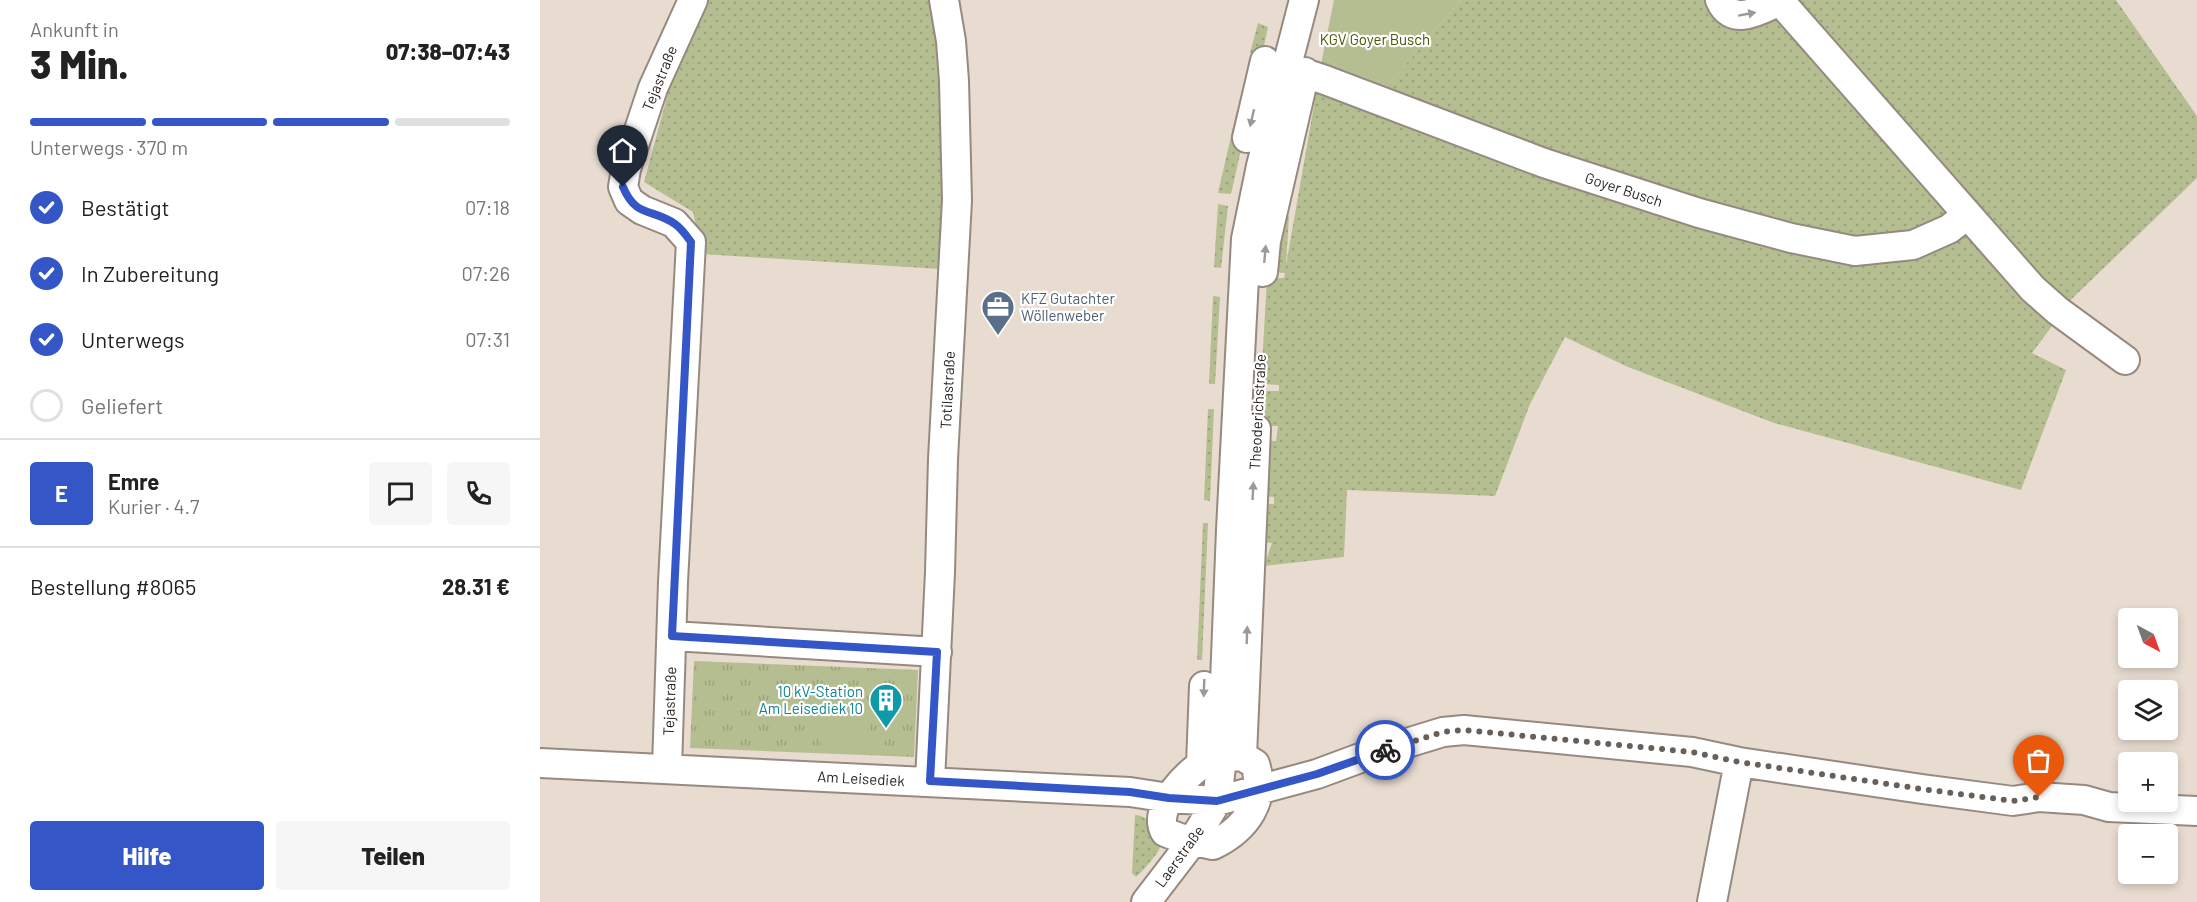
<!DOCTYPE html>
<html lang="de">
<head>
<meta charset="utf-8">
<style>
	:root { --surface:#fff; --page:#f6f6f6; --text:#222; --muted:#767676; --line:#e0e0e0; --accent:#3456c7 }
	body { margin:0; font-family:Barlow,sans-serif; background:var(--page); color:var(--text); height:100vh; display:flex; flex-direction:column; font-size:22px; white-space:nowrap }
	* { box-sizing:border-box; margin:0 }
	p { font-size:20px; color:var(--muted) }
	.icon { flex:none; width:33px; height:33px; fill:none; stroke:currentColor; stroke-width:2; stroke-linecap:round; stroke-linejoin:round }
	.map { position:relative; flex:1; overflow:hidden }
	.sheet { display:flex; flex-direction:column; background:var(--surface); width:540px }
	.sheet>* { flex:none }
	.needle { width:39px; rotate:139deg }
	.controls { position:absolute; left:1578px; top:608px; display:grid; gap:12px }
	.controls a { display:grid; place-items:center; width:60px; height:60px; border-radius:6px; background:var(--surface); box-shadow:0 3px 9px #0003; font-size:30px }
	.pin { position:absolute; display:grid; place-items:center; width:51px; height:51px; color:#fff; margin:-62px -26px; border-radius:50% 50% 50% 0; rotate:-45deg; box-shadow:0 0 6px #0007 }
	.pin .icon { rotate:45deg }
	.courier { position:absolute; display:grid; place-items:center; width:60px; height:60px; margin:-30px; border:4px solid #3456c7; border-radius:50%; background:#fff; color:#222; box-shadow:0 2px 8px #0007 }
	.head em { font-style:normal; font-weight:800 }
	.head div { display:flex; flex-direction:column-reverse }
	.head { display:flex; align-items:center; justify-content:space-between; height:102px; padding:0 30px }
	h1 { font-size:39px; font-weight:800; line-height:45px }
	.bar { display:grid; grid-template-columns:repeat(4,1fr); gap:9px 6px; align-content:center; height:72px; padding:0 30px }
	.bar i { height:8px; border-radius:4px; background:var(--line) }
	.bar .active { background:var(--accent) }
	.bar p { grid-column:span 4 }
	.line { display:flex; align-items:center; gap:15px; padding:0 30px; border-top:2px solid var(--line) }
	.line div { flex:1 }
	.round { display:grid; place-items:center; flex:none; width:63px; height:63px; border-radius:6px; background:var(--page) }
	ol { padding:0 30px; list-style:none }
	li { display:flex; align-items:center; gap:18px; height:66px }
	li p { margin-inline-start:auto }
	li .icon { padding:6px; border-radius:50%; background:var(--accent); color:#fff; stroke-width:4 }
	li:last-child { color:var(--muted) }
	li i { width:33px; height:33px; border:3px solid var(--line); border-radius:50% }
	.primary-button { display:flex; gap:12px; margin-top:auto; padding:12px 30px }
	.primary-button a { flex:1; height:69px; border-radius:6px; background:var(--accent); color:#fff; font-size:24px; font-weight:800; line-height:69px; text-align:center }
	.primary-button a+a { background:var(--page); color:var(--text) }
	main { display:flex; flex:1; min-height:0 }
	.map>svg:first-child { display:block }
	.grass { fill:url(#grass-dots) }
	.park { fill:url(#park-tufts) }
	.garden { fill:#b5be90 }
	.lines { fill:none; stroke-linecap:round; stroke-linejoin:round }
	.minor-casing { stroke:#968a80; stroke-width:32 }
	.minor { stroke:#fff; stroke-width:28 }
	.oneway { fill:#9c9a98 }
	.done { stroke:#67605a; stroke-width:6; stroke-dasharray:0 10.8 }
	.route { stroke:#3456c7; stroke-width:8 }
	.labels { text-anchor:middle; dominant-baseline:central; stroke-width:4.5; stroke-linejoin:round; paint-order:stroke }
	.park-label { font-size:15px; fill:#4a5401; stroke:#fff }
	.street-label { font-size:15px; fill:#221e1a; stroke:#fff }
	.service-label { font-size:15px; fill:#4e5e75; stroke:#fff; text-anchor:start }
	.culture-label { font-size:15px; fill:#0d838f; stroke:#fff; text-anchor:end }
</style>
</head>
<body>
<main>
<section class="sheet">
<div class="head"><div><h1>3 Min.</h1><p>Ankunft in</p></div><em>07:38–07:43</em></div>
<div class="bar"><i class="active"></i><i class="active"></i><i class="active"></i><i></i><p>Unterwegs · 370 m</p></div>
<ol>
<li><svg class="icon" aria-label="check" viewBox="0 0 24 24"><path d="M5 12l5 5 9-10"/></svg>Bestätigt<p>07:18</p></li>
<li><svg class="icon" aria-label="check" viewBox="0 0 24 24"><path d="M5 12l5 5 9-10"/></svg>In Zubereitung<p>07:26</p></li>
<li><svg class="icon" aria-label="check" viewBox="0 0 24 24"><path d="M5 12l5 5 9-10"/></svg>Unterwegs<p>07:31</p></li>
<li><i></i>Geliefert</li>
</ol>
<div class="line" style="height:108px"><b class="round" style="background:var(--accent);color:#fff">E</b><div><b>Emre</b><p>Kurier · 4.7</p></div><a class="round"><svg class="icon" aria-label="chat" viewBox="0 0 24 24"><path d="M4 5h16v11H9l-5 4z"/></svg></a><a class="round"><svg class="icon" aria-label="phone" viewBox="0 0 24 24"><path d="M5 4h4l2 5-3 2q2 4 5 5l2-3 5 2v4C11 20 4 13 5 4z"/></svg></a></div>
<div class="line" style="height:78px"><div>Bestellung #8065</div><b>28.31 €</b></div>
<div class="primary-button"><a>Hilfe</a><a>Teilen</a></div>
</section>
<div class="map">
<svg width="1657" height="902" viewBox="0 0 1657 902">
	<defs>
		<pattern id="grass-dots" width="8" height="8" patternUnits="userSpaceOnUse" patternTransform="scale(1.5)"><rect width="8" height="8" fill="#b5be90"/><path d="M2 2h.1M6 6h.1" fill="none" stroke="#9ba37c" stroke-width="1.8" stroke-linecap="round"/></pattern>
		<pattern id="park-tufts" width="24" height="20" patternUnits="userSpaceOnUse" patternTransform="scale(1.5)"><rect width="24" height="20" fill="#b5be90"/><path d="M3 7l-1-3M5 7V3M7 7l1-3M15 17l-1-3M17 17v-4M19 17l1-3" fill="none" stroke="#9ba37c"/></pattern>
	</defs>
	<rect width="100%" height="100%" fill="#e8dcd1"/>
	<path class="grass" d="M 169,0 L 392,0 L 404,58 L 400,269 L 162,254 L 153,212 L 104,182 L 133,75 Z
		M 921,0 L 1576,0 L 1657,116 L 1657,178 L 1511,319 L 1512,326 L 1492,353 L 1526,370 L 1481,490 L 1234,423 L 1088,367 L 1025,337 L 990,404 L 955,496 L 807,490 L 804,557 L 724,566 L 732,543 L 722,542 L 716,503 L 734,504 L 734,497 L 717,495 L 723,440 L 736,441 L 738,426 L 722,426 L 720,424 L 721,391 L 739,391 L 739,385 L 721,384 L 727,278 L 744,278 L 745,273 L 727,271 L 735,212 L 749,216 L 746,265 L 783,54 L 797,67 L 847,86 Z
		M 718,23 L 728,27 L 722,55 L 710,53 Z
		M 697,110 L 710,110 L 691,194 L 678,193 Z
		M 678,204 L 688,206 L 681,268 L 674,267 Z
		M 673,296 L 680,297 L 675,384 L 669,384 Z
		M 668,409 L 674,409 L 670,501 L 664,500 Z
		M 663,523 L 668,523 L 662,660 L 657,660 Z
		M 595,815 C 609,815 620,832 620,847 C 619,853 601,873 596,877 L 592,873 Z"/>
	<path class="park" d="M 154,661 L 378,670 L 374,757 L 150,748 Z"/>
	<path class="garden" d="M 794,0 L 921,0 L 847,86 L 797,67 L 783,54 Z
		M 281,713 L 329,713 L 328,748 L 281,747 Z"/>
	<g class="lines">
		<defs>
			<path id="minor" d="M 1180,0 C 1192,28 1220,10 1240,1
				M 1239,0 L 1493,289 L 1518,311 L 1585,360
				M 746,67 L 785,80 L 1004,163 L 1159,213 L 1251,238 L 1315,251 L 1373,245 L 1409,229 L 1427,215
				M 707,138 L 725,61
				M 723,272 L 726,241 L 765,72
				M 132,636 L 397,652
				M 702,756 L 716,429
				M 702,756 L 715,764 C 727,800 706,829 673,845 L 640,838 L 625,832 C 611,808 649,770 669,760 C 678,756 692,757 702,756 Z
				M 0,763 L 590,792 L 629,798 L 677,801 L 777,774 L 831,754 L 903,732 L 924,730 L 1152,752 L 1199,762 L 1382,789 L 1473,801 L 1499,797 L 1544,800 L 1569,807 L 1657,811
				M 661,765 L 664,686
				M 127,768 L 133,582 L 151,242 L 134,223 L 102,210 L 89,201 L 83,187 L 86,169 L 113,88 L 153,0
				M 390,781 L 400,572 L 403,459 L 417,200 L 414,81 L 411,41 L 404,0
				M 606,902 L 652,842 L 677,801 L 682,758 L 691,530 L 706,239 L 721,166 L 764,0
				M 1172,902 L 1199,762"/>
		</defs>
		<use href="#minor" class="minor-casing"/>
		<use href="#minor" class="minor"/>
	</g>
	<defs><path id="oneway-solid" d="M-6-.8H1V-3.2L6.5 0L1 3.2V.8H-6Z" transform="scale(1.5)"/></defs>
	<g class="oneway">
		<use href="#oneway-solid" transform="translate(1207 14) rotate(-10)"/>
		<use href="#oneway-solid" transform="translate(712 118) rotate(103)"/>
		<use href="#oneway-solid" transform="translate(725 254) rotate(-85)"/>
		<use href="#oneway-solid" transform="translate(713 491) rotate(-87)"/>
		<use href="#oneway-solid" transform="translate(707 635) rotate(-88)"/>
		<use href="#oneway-solid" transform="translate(664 688) rotate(92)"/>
	</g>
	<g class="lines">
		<path class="done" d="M 845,750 L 903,732 L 924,730 L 1152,752 L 1199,762 L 1382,789 L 1473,801 L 1499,797"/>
		<path class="route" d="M 83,187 C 96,218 112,208 135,224 C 142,229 146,235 151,242 L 132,636 L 397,652 L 390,781 L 590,792 L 629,798 L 677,801 L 777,774 L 845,750"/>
	</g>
	<defs>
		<symbol id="office-pin" viewBox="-11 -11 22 30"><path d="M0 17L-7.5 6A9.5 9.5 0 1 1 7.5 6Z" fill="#5c6f8a" stroke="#fff"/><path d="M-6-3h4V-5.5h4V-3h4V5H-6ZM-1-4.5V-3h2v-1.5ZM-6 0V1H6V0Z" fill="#fff"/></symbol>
		<symbol id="building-pin" viewBox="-11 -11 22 30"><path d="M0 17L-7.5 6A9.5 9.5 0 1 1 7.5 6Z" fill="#0f9aa8" stroke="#fff"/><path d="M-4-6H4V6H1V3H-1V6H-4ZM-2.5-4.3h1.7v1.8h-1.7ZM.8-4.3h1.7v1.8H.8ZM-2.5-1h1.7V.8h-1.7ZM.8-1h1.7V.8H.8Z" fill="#fff"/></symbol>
	</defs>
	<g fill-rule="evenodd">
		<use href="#office-pin" x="439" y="288" width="38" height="52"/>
		<use href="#building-pin" x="327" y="681" width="38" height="52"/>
	</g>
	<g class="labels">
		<g class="park-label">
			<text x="835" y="39">KGV Goyer Busch</text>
		</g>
		<g class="street-label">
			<text transform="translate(119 78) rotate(-68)">Tejastraße</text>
			<text transform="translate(1084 189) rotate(18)">Goyer Busch</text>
			<text transform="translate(407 390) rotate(-87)">Totilastraße</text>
			<text transform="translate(717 412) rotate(-87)">Theoderichstraße</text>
			<text transform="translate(129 701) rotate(-88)">Tejastraße</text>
			<text transform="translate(321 778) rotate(3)">Am Leisediek</text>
			<text transform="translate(639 856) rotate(-54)">Laerstraße</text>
		</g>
		<g class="service-label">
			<text x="481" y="298">KFZ Gutachter<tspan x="481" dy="17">Wöllenweber</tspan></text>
		</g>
		<g class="culture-label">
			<text x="323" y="691">10 kV-Station<tspan x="323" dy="17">Am Leisediek 10</tspan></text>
		</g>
	</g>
</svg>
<div class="controls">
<a><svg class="needle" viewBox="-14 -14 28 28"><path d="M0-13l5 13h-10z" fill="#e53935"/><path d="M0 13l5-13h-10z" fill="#767676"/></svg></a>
<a><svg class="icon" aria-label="layers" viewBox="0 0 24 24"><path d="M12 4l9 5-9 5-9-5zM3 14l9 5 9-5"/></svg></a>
<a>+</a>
<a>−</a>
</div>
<div class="pin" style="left:1499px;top:797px;background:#ea580c"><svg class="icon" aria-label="bag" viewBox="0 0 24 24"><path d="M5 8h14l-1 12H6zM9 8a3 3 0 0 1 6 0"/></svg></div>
<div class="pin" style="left:83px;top:187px;background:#1f2937"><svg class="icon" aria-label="home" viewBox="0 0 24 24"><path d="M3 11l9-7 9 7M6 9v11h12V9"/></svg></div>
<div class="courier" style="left:845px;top:750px"><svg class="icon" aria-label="bike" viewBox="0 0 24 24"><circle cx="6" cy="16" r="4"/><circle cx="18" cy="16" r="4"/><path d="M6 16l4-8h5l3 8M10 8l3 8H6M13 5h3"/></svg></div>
</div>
</main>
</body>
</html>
